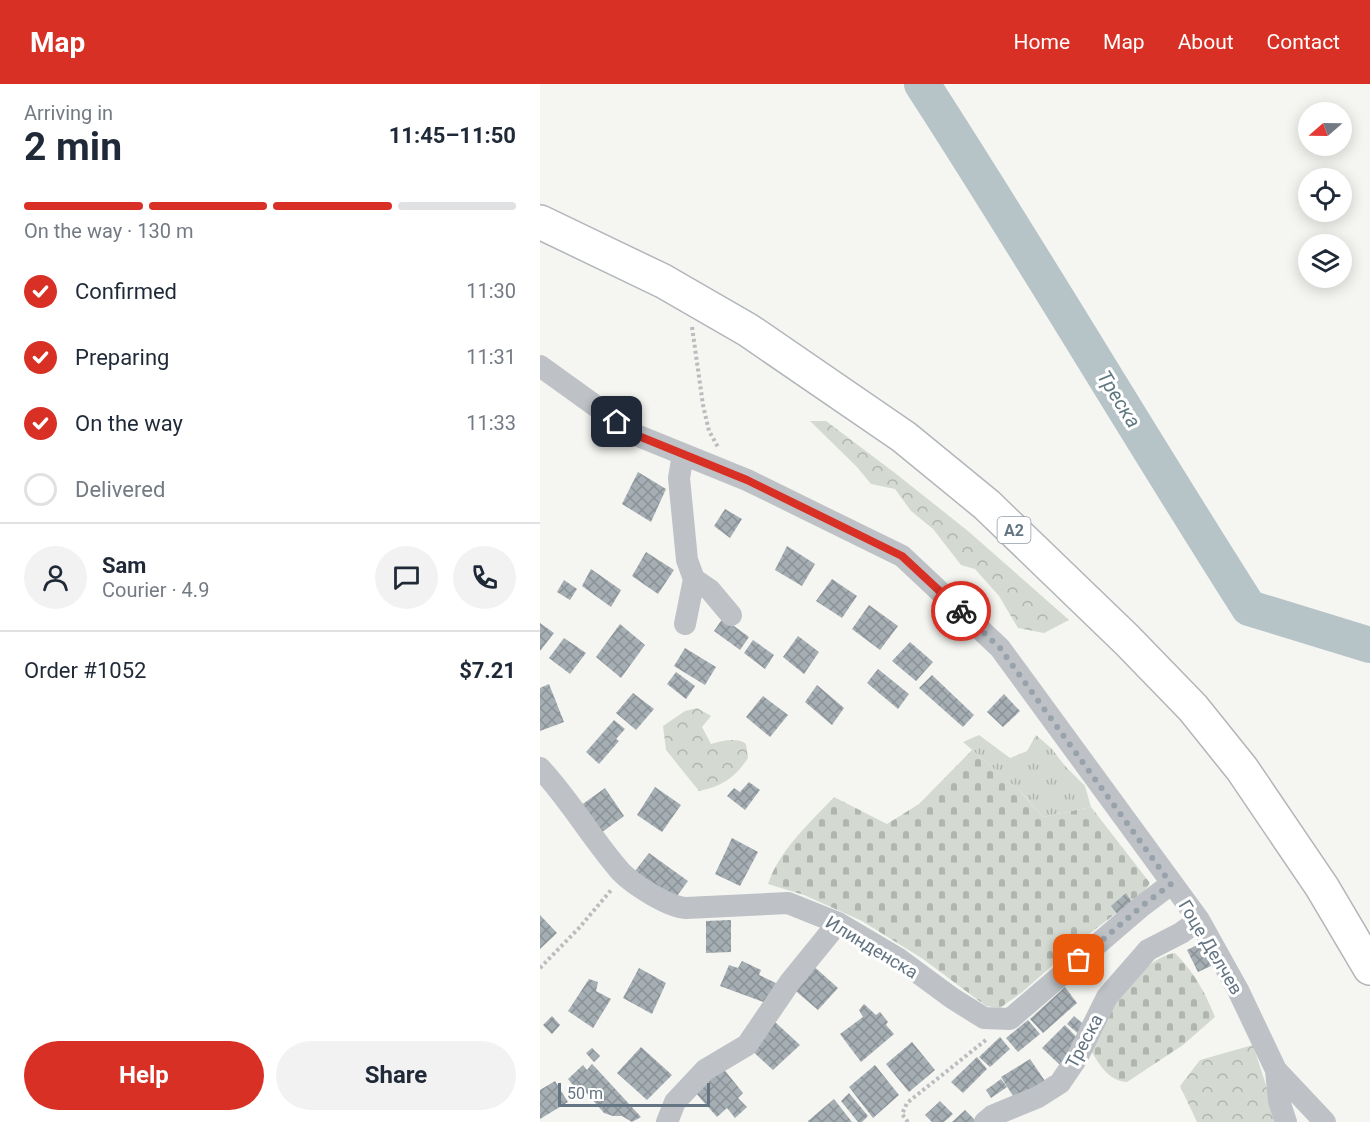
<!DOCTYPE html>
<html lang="en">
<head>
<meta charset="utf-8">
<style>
	:root { --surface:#fff; --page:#f2f2f3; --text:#1f2937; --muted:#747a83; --line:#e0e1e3; --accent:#d93025 }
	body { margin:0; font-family:Roboto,sans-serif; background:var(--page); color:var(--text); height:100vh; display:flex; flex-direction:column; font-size:22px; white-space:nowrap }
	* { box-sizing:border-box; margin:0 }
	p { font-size:20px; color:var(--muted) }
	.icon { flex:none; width:33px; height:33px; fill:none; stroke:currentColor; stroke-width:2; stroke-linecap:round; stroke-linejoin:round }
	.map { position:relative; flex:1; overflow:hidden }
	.drawer { display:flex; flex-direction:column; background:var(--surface); width:540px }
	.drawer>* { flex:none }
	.needle { width:39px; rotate:250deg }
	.buttons { position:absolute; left:758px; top:18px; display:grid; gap:12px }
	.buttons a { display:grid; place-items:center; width:54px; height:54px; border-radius:50%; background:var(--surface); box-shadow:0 3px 15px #0003; font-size:30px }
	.scale { position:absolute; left:18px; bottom:15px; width:152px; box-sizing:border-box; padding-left:6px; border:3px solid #647583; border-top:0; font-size:16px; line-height:21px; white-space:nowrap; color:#647583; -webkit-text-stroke:4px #fff; paint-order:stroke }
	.pin { position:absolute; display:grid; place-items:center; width:51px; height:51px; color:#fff; margin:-26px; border-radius:12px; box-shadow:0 3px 9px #0006 }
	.courier { position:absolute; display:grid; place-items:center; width:60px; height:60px; margin:-30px; border:4px solid #d93025; border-radius:50%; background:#fff; color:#222; box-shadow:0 2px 8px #0007 }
	.headline em { font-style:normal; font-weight:700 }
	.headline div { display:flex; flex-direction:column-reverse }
	.headline { display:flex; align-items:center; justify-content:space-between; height:102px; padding:0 24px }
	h1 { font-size:39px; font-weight:700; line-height:45px }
	.bar { display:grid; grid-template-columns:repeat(4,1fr); gap:9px 6px; align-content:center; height:72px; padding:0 24px }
	.bar i { height:8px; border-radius:4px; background:var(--line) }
	.bar .on { background:var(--accent) }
	.bar p { grid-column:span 4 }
	.line { display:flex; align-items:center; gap:15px; padding:0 24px; border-top:2px solid var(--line) }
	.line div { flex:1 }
	.round { display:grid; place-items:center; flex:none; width:63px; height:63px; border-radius:32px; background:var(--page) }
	ol { padding:0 24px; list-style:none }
	li { display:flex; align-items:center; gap:18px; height:66px }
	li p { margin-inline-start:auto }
	li .icon { padding:6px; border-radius:50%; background:var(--accent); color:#fff; stroke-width:4 }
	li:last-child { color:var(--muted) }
	li i { width:33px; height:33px; border:3px solid var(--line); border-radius:50% }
	.cta { display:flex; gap:12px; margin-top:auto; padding:12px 24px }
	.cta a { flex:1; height:69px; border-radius:36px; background:var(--accent); color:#fff; font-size:24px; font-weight:700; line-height:69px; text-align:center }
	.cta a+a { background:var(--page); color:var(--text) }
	header { display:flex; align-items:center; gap:36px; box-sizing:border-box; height:84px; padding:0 30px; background:var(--accent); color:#fff }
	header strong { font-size:28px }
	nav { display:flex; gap:33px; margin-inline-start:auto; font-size:21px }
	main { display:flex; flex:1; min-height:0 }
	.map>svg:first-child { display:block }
	.grass { fill:url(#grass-tufts) }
	.forest { fill:url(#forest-crowns) }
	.cemetery { fill:url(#cemetery-stones) }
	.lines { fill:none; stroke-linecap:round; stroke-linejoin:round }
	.river { stroke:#b6c3c7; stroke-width:36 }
	.building { fill:url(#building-cross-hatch) }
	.primary-casing { stroke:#b1b6ba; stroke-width:36 }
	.path { stroke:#babcbf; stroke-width:4; stroke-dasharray:3 3; stroke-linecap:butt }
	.street { stroke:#bec2c6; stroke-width:22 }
	.primary { stroke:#fff; stroke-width:33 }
	.done { stroke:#97a2aa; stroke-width:6; stroke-dasharray:0 10.8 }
	.route { stroke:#d93025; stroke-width:8 }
	.labels { text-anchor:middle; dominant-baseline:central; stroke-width:6; stroke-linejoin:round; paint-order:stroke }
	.shield { fill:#fff; stroke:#929ea8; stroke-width:1.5 }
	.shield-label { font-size:16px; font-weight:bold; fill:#647583 }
	.street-label { font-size:18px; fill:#647583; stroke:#fff }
	.water-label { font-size:20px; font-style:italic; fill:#5f777f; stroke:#fff }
</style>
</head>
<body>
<header>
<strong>Map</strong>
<nav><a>Home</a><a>Map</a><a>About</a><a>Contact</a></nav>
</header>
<main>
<section class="drawer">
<div class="headline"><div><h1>2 min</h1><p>Arriving in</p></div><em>11:45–11:50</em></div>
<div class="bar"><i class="on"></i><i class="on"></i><i class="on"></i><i></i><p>On the way · 130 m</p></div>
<ol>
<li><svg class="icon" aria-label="check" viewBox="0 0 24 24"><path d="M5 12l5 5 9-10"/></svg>Confirmed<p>11:30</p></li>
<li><svg class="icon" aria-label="check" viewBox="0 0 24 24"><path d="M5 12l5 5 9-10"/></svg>Preparing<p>11:31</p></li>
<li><svg class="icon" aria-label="check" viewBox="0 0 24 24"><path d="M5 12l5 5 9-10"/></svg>On the way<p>11:33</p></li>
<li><i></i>Delivered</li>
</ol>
<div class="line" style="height:108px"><a class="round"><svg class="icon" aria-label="person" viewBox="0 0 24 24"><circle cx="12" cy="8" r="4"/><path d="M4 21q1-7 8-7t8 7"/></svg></a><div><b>Sam</b><p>Courier · 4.9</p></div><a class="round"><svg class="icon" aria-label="chat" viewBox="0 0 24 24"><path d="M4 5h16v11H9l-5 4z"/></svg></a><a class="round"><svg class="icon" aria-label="phone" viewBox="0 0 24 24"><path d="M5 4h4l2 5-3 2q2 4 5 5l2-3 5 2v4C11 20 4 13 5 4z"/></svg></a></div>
<div class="line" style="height:78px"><div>Order #1052</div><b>$7.21</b></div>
<div class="cta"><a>Help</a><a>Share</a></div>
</section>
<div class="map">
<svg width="830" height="1038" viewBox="0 0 830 1038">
	<defs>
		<pattern id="grass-tufts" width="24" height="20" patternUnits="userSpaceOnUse" patternTransform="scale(1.5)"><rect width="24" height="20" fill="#d4dad1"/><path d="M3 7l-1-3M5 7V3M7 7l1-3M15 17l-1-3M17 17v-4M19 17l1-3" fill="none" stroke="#b0b5af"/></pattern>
		<pattern id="forest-crowns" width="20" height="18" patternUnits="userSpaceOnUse" patternTransform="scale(1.5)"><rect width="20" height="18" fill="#d4dad1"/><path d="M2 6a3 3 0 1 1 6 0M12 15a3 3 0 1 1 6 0" fill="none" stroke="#b0b5af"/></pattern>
		<pattern id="cemetery-stones" width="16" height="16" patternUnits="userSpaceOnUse" patternTransform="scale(1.5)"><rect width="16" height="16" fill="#d4dad1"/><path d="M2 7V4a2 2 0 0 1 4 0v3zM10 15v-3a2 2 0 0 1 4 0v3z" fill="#b0b5af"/></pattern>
		<pattern id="building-cross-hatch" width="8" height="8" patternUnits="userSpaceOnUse" patternTransform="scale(1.5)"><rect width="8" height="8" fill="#a5aeb3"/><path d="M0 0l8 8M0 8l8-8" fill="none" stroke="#8a9297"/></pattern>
	</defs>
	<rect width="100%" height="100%" fill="#f5f5f1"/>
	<path class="grass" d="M 439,651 L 470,674 L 487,667 L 496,651 L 512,665 L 525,682 L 545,702 L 551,723 L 503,733 L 482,709 L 423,658 Z"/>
	<path class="forest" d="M 270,337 L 286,337 L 355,389 L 428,447 L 529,536 L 504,549 L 478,544 L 459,512 L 435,485 L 421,481 L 393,445 L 371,427 L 355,405 L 331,400 L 317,383 Z
		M 157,624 L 171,632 L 162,643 L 171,660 C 182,657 197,653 206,660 L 208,674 C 196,693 181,703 159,707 L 126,666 L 123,642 L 145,627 Z
		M 713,961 L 738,1038 L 657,1038 L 640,1002 L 660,976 Z"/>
	<path class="cemetery" d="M 432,666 L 478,705 L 503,733 L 551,723 L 610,799 L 604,808 L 545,853 L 481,909 L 460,924 L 446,922 L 383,875 L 322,837 L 264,811 L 228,800 C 240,765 269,740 294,713 L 347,740 L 379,720 Z
		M 635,869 C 654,888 665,908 675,933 L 643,961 L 587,998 C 568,997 559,980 550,965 C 564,933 598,875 635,869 Z"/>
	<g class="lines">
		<path class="river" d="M 382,0 C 494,173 598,350 709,524 L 830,561"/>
	</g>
	<path class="building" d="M 98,388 L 126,405 L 111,438 L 82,420 Z
		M 185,425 L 202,435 L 190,454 L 174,442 Z
		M 247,462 L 275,480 L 262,502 L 235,486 Z
		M 106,468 L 134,486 L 118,510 L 92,492 Z
		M 51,485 L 81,506 L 71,523 L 42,502 Z
		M 292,495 L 317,512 L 302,534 L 276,517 Z
		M 24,496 L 37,505 L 30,516 L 17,508 Z
		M 329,521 L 358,542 L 340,566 L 312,545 Z
		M 183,534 L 209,553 L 200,566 L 174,547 Z
		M 0,539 L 14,549 L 0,567 Z
		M 80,540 L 105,561 L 81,594 L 56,573 Z
		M 258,552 L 279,568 L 264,590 L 243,573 Z
		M 24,554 L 46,569 L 30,590 L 9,574 Z
		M 213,556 L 234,571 L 225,585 L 204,569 Z
		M 370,558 L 393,578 L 376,597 L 352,577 Z
		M 145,564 L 176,583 L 165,601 L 134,582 Z
		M 338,585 L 369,610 L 358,625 L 327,599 Z
		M 136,588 L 155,602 L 146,615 L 127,600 Z
		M 392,591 L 434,631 L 423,643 L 379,604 Z
		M 9,600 L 24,638 L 0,647 L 0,604 Z
		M 277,601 L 304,624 L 292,641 L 265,618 Z
		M 93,609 L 114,625 L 96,646 L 76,629 Z
		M 464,610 L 480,627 L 463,643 L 447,628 Z
		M 223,612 L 248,631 L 230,653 L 206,633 Z
		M 74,636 L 85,645 L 76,655 L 79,657 L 59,680 L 46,668 Z
		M 209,698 L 220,706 L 205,726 L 187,712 L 194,704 L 200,708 Z
		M 115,703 L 141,721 L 122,748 L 97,731 Z
		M 65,704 L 84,732 L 61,749 L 40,722 Z
		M 192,754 L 218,768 L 200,802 L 175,790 Z
		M 109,769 L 148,797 L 134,816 L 95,787 Z
		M 586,809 L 593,820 L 579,832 L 571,822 Z
		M 0,831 L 17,849 L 0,865 Z
		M 191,836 L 191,868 L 166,869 L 166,837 Z
		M 661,859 L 673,881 L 658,888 L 647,866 Z
		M 202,877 L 221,886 L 219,891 L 236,899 L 226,919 L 180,902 L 189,881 L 198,884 Z
		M 270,879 L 298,904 L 278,926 L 251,903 Z
		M 99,884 L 126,899 L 112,930 L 83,914 Z
		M 49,895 L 58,898 L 56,907 L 71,915 L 53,944 L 28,927 Z
		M 525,903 L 537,919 L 503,949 L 490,935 Z
		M 324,920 L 336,931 L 340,928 L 348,938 L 346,941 L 354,950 L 321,978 L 300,950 L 323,933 L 319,926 Z
		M 12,932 L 20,941 L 12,950 L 3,941 Z
		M 534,932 L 548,944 L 541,952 L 527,940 Z
		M 488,936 L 500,950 L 478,968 L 466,954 Z
		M 235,938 L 260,961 L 233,986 L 209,964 Z
		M 525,941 L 542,959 L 520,981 L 502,964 Z
		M 460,953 L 470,965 L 450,983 L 439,973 Z
		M 372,958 L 395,986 L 369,1008 L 346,980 Z
		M 101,963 L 132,991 L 107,1016 L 77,989 Z
		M 52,964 L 60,972 L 54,978 L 46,969 Z
		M 437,973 L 447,985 L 423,1009 L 411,998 Z
		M 490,975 L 505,997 L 475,1015 L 461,993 Z
		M 52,980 L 55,983 L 101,1033 L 92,1038 L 82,1032 L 73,1032 L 64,1029 L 44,1006 L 32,1000 L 28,995 L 43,981 L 47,986 Z
		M 335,981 L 359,1011 L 333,1034 L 309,1003 Z
		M 182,983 L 203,1009 L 198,1014 L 207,1023 L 195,1034 L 187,1024 L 177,1033 L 154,1007 Z
		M 461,995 L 467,1003 L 451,1014 L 446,1006 Z
		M 15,997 L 28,1018 L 0,1035 L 0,1006 Z
		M 309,1009 L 328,1032 L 322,1038 L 318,1038 L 301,1017 Z
		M 294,1015 L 312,1038 L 269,1038 L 268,1037 Z
		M 400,1017 L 413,1030 L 404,1038 L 392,1038 L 385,1031 Z
		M 425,1026 L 437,1038 L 412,1038 Z"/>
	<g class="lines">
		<defs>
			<path id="primary" d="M 0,138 L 123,197 L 208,246 L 364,353 L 447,421 L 587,556 L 653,624 L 702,685 L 782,803 L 830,884"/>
		</defs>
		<use href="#primary" class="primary-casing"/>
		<path class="path" d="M 152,243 L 163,321 L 169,347 L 178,363
			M 0,884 L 39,844 L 72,805
			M 368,1038 L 362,1030 L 367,1019 L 447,955"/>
		<path class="street" d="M 0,282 L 96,351 L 207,396 L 362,472 L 460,564 L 659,836 L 698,906 L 736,986 L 739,1017 L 746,1038
			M 143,370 L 139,394 L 147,476 L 154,495 L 145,540
			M 154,495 L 170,506 L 191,531
			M 0,684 C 30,716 52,755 81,788 C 94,801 128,823 146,824 L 248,819 L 298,839 L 359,875 L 412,914 L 444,934 L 470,935 L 602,822 L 631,800
			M 736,986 L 785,1038
			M 127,1038 L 135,1018 L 165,986 L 207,961 L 250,898 L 298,839
			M 445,1038 L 452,1032 L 498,1013 L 520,999 L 537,974 L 567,913 L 608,866 L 641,849 L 659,836"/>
		<use href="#primary" class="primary"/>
	</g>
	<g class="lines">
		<path class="done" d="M 421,527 L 460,564 L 631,800 L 602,822 L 539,876"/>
		<path class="route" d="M 77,338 L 96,351 L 207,396 L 362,472 L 421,527"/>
	</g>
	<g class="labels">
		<rect class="shield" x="457.5" y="433" width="33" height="26" rx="4.5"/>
		<g class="shield-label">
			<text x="474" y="446">A2</text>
		</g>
		<g class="street-label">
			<text transform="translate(332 863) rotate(31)">Илинденска</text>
			<text transform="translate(671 863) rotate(59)">Гоце Делчев</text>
			<text transform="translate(544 957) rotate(-62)">Треска</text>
		</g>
		<g class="water-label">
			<text transform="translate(579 315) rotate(58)">Треска</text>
		</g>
	</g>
</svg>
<div class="buttons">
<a><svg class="needle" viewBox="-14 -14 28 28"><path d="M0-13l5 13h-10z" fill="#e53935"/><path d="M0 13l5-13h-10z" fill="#747a83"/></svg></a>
<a><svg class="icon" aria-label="locate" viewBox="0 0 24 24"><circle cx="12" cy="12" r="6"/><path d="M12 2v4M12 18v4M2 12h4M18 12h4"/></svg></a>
<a><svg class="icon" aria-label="layers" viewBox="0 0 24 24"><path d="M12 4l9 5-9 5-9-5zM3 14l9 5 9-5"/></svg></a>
</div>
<div class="scale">50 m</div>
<div class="pin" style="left:539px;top:876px;background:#ea580c"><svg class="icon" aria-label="bag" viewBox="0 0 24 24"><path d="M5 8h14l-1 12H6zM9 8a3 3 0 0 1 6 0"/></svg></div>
<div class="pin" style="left:77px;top:338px;background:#1f2937"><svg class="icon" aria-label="home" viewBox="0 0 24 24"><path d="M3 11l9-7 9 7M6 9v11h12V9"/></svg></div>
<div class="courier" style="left:421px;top:527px"><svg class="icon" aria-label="bike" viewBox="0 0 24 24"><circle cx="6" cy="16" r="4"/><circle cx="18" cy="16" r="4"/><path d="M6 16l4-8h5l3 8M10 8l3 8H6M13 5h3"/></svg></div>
</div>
</main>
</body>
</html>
